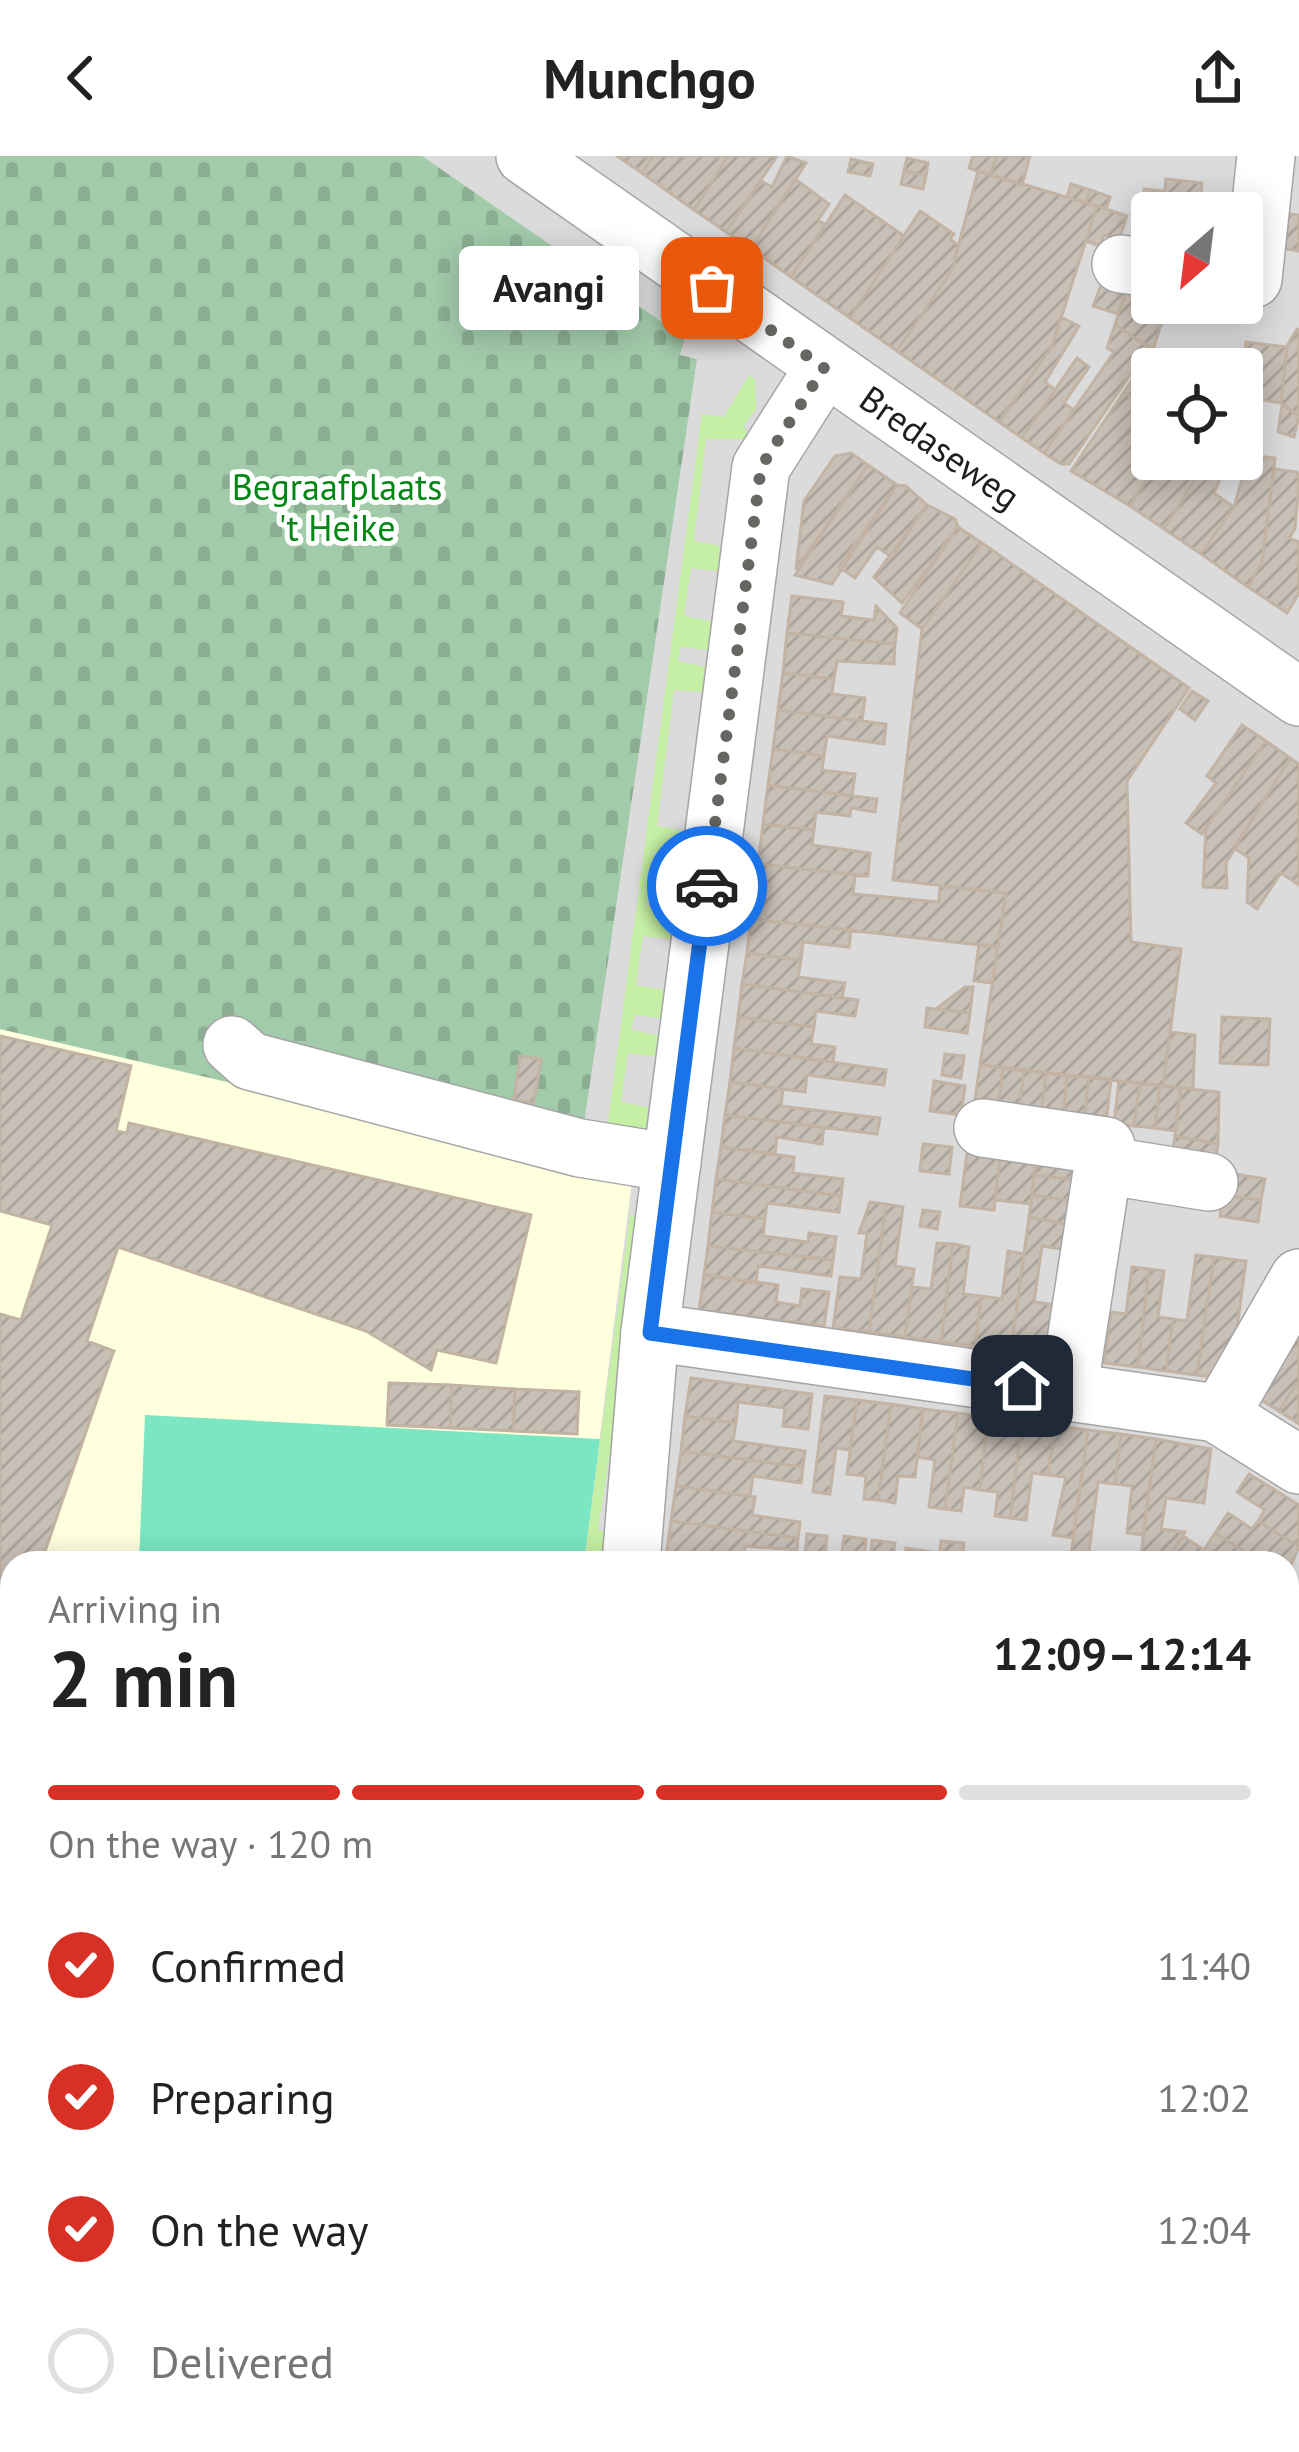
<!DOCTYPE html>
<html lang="en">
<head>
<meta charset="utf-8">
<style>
	:root { --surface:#fff; --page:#f2f2f2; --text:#222; --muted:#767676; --line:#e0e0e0; --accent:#d93025 }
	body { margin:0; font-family:"PT Sans",sans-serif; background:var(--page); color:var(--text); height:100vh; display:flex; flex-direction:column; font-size:45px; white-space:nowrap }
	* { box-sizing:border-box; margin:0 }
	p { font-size:39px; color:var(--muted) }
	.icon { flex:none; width:66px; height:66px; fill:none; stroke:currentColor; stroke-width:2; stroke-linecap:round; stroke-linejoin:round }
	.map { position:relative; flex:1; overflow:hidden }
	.sheet { position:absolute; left:0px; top:1395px; width:1299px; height:903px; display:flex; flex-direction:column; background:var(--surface); border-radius:36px 36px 0 0; box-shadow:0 6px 30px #0003 }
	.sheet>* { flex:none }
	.needle { width:78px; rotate:208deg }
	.controls { position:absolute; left:1131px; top:36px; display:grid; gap:24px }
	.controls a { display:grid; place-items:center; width:132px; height:132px; border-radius:12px; background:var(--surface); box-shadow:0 6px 30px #0003; font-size:60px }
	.pin { position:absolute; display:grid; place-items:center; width:102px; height:102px; color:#fff; margin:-51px; border-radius:24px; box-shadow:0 6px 18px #0006 }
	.courier { position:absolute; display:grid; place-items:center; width:120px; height:120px; margin:-60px; border:9px solid #1a73e8; border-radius:50%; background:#fff; color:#222; box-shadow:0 3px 15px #0007 }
	.bubble { position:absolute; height:84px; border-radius:12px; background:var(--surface); box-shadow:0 6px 30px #0003; font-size:39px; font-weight:600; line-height:84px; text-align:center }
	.head em { font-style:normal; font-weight:600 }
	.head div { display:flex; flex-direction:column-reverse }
	.head { display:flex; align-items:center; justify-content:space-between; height:204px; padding:0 48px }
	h1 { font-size:78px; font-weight:600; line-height:90px }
	.bar { display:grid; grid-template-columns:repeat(4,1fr); gap:18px 12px; align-content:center; height:144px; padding:0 48px }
	.bar i { height:15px; border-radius:9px; background:var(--line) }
	.bar .on { background:var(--accent) }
	.bar p { grid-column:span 4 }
	ol { padding:0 48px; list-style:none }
	li { display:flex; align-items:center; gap:36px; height:132px }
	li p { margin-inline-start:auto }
	li .icon { padding:12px; border-radius:50%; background:var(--accent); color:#fff; stroke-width:4 }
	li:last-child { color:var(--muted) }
	li i { width:66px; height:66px; border:6px solid var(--line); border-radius:50% }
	header { display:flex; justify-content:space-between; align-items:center; height:156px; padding:0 48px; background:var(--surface); font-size:54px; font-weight:600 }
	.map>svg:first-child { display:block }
	.residential { fill:#dcdbdb; fill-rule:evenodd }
	.education { fill:#fdffdd }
	.grass { fill:#c5efa4 }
	.cemetery { fill:url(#cemetery-stones) }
	.pitch { fill:#7ae6c2 }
	.building { fill:url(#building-hatch); stroke:#c3b3a4; stroke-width:3 }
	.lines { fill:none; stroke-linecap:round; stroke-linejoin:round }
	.minor-casing { stroke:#a5a5a5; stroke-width:60 }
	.minor { stroke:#fff; stroke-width:57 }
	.done { stroke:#686663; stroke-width:12; stroke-dasharray:0 21.6 }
	.route { stroke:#1a73e8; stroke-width:15 }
	.labels { text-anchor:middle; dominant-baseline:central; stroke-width:10; stroke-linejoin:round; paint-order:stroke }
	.street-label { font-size:36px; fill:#1e1e1e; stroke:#fff }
	.park-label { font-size:36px; fill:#028614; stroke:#fff }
</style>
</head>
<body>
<header><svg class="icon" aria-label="back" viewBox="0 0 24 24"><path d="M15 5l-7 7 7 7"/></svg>Munchgo<svg class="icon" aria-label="share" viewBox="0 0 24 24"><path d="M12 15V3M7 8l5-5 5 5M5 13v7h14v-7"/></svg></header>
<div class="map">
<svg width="1299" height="2296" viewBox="0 0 1299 2296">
	<defs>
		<pattern id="cemetery-stones" width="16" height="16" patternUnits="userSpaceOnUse" patternTransform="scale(3)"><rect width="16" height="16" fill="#a2cbaa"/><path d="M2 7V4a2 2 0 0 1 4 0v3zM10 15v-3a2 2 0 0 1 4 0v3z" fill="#8bae92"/></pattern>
		<pattern id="building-hatch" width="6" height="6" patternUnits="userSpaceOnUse" patternTransform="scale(3)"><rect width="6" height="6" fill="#c8bfb6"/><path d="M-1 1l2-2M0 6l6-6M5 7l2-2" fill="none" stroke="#aba49c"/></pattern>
	</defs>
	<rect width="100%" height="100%" fill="#f0ece3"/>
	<path class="residential" d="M 0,0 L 1299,0 L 1299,2296 L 0,2296 ZM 1152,57 L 1242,57 L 1242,147 L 1152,147 ZM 1152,213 L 1242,213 L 1242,303 L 1152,303 ZM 12,1407 L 1287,1407 L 1287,2286 L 12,2286 Z"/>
	<path class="education" d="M 0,873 L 578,1008 L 632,1025 L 584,1407 L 12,1407 L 12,1588 L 0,1583 Z"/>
	<path class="grass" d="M 749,219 L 755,223 L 756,253 L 744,269 L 748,283 L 706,283 L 694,385 L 730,392 L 727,416 L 691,412 L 684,460 L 721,467 L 717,495 L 681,491 L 678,505 L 715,513 L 712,537 L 674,534 L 657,670 L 694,677 L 691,701 L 655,696 L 651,712 L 685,718 L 686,739 L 651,734 L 646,750 L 680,756 L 680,784 L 643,780 L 636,829 L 669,835 L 669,863 L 635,859 L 631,874 L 667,881 L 665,902 L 628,897 L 621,946 L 658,953 L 658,980 L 607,974 L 702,258 L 724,261 Z
		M 630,1059 L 647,1062 L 598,1374 L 612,1377 L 613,1407 L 584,1407 Z
		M 1299,1494 L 1299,1624 L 1287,1616 L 1287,1512 Z"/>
	<path class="cemetery" d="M 0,0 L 422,0 L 685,182 L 680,199 L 697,203 L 578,1008 L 0,873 Z"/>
	<path class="pitch" d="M 145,1259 L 600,1283 L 584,1407 L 139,1407 Z"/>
	<path class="building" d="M 617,0 L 653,0 L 642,17 Z
		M 653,0 L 728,0 L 694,54 L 642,17 Z
		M 728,0 L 777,0 L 726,76 L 694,54 Z
		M 787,0 L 806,7 L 751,93 L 726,76 L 761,25 L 772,31 Z
		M 973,0 L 997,0 L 990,19 L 969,12 Z
		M 997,0 L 1030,0 L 1022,29 L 990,19 Z
		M 907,2 L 928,7 L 926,20 L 904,15 Z
		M 851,3 L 873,8 L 870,20 L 848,16 Z
		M 904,15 L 926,20 L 923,33 L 901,28 Z
		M 978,15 L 1097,50 L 1052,190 L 999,266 L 897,195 L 952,114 Z
		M 795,23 L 829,48 L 818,64 L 825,69 L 791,121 L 751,93 Z
		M 1166,23 L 1202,27 L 1199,53 L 1163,49 Z
		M 1071,28 L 1090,34 L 1086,47 L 1067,41 Z
		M 1144,33 L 1165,35 L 1163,49 L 1143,47 Z
		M 1090,34 L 1110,41 L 1106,53 L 1086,47 Z
		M 845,39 L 904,80 L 850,162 L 791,121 Z
		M 1097,50 L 1127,60 L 1119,84 L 1104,79 L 1100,90 L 1086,85 Z
		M 920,55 L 954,78 L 950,83 L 958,89 L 952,114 L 897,195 L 850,162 Z
		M 1282,57 L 1299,59 L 1299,95 L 1278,92 Z
		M 1102,127 L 1126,135 L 1118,158 L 1093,150 Z
		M 1126,135 L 1152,139 L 1152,147 L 1168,147 L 1153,194 L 1115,169 Z
		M 1061,161 L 1079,170 L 1045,226 L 1055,234 L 1022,282 L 999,266 L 1052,190 Z
		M 1115,169 L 1149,191 L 1069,308 L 1061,308 L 1044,297 L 1114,196 L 1107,192 Z
		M 1297,173 L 1299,174 L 1299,260 L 1281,247 L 1287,190 Z
		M 1246,186 L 1287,191 L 1281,247 L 1257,243 L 1261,215 L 1243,212 Z
		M 1153,194 L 1172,207 L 1168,213 L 1152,213 L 1152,237 L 1144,249 L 1124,236 Z
		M 1077,202 L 1089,211 L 1064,247 L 1074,254 L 1044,297 L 1022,282 Z
		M 1124,236 L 1144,249 L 1132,267 L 1147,277 L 1141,286 L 1152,294 L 1152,303 L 1159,303 L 1130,350 L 1071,315 Z
		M 1282,249 L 1299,260 L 1294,281 L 1278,276 Z
		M 851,297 L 868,309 L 796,414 L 804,345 L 835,300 Z
		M 1249,299 L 1275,302 L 1262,406 L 1248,431 L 1201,398 L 1234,351 Z
		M 1159,303 L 1208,303 L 1164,373 L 1130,350 Z
		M 1208,303 L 1229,303 L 1214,337 L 1234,351 L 1201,398 L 1164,373 Z
		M 868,309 L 897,329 L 832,428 L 795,419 Z
		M 1274,313 L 1297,316 L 1299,324 L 1295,373 L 1289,382 L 1299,386 L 1299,437 L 1287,457 L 1248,431 L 1262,406 Z
		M 897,329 L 906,330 L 927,349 L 895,396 L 889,399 L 877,391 L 855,422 L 839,411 Z
		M 927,349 L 955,363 L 958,371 L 902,447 L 874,421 Z
		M 958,371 L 982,387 L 922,473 L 900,457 Z
		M 982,387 L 1189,532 L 1127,625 L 1131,786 L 1181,793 L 1163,930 L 980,909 L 1006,737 L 893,724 L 922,473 Z
		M 792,440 L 843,446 L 841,460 L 874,464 L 876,450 L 897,472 L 895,488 L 787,477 Z
		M 787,477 L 895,488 L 894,508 L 837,505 L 834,523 L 783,517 Z
		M 783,517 L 834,523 L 832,538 L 865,542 L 862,565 L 778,554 Z
		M 1192,535 L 1208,545 L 1195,564 L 1180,553 Z
		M 778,554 L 886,568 L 884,588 L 827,580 L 824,600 L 773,593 Z
		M 1242,569 L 1266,585 L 1202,678 L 1186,667 L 1216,627 L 1207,620 Z
		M 1266,585 L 1290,602 L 1226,707 L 1227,732 L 1203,731 L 1206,672 Z
		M 773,593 L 824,600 L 822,614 L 855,618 L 852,640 L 768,629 Z
		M 1290,602 L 1299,608 L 1299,729 L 1281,717 L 1257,753 L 1247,746 L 1249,702 L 1234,692 Z
		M 768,629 L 877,643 L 875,656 L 851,652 L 850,660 L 816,656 L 814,674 L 763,668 Z
		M 763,668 L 814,674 L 812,689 L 870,697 L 868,720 L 758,708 Z
		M 758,708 L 868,720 L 855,720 L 853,738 L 939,746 L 940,730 L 1006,737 L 998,791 L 751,763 Z
		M 751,763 L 851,774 L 849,791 L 803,786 L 801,804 L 747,797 Z
		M 979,788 L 998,791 L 992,827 L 974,825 Z
		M 747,797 L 801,804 L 798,821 L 845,827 L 842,842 L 742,828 Z
		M 742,828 L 858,844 L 855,860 L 816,855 L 814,871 L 738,861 Z
		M 965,831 L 973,831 L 970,857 L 936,853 Z
		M 927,852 L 970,857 L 967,877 L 925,871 Z
		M 738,861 L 814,871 L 811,888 L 835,891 L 833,906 L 734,892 Z
		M 1222,861 L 1270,863 L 1268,909 L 1220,907 Z
		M 1170,876 L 1195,879 L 1193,933 L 1163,930 Z
		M 0,880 L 131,910 L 116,975 L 127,977 L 129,967 L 531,1059 L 496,1207 L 437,1194 L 431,1214 L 366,1175 L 118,1091 L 87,1185 L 114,1195 L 113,1197 L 41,1407 L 12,1407 L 12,1461 L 0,1457 L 0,1158 L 21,1164 L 52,1069 L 0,1055 Z
		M 734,892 L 886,914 L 884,929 L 807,919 L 805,936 L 730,926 Z
		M 945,898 L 964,900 L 961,922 L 942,919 Z
		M 520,900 L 541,903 L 534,947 L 514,944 Z
		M 980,909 L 1003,912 L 998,953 L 974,950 Z
		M 1003,912 L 1024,915 L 1019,955 L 998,953 Z
		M 1024,915 L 1046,917 L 1041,958 L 1019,955 Z
		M 1046,917 L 1067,920 L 1063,961 L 1041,958 Z
		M 1067,920 L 1089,921 L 1084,964 L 1063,961 Z
		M 1089,921 L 1111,923 L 1106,967 L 1084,964 Z
		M 934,925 L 965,930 L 961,959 L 930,955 Z
		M 1119,925 L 1140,927 L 1134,970 L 1114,968 Z
		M 730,926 L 783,933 L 781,950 L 880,962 L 877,978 L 725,959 Z
		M 1140,927 L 1160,929 L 1155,972 L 1134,970 Z
		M 1160,929 L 1181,932 L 1175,975 L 1155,972 Z
		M 1181,932 L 1219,936 L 1218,988 L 1175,980 Z
		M 725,959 L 824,971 L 822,988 L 777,981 L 775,998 L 721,991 Z
		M 1175,980 L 1218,988 L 1214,1015 L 1171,1007 Z
		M 923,988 L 952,991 L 949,1018 L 920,1015 Z
		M 968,990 L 1001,995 L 994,1054 L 960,1050 Z
		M 721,991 L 794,1001 L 793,1017 L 843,1023 L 841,1040 L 716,1023 Z
		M 1001,995 L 1037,999 L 1031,1048 L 995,1044 Z
		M 1037,999 L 1077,1004 L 1075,1024 L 1034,1019 Z
		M 1223,1016 L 1265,1023 L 1261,1044 L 1221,1039 Z
		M 1034,1019 L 1075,1024 L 1072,1045 L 1032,1039 Z
		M 716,1023 L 841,1040 L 839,1056 L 767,1047 L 765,1063 L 712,1056 Z
		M 1032,1039 L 1072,1045 L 1066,1068 L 1029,1061 Z
		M 1223,1039 L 1261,1044 L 1258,1066 L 1220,1060 Z
		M 870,1046 L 886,1048 L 869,1176 L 833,1172 L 840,1121 L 861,1123 L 867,1077 L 859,1077 Z
		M 886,1048 L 903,1051 L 895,1110 L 914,1113 L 905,1181 L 869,1176 Z
		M 923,1054 L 940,1056 L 937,1073 L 920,1070 Z
		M 712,1056 L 765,1063 L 763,1080 L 808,1086 L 809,1077 L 836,1081 L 833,1104 L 708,1090 Z
		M 1029,1061 L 1066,1068 L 1062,1093 L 1042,1090 L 1034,1146 L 1056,1149 L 1050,1200 L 1011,1194 Z
		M 937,1087 L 953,1088 L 941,1186 L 905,1181 L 912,1131 L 931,1133 Z
		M 953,1088 L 969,1091 L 963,1138 L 981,1140 L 975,1190 L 941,1186 Z
		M 708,1090 L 833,1104 L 831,1120 L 758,1110 L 756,1127 L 704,1119 Z
		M 1008,1095 L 1024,1098 L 1011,1194 L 975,1190 L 981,1140 L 1002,1143 Z
		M 1196,1099 L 1214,1101 L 1197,1219 L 1166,1215 L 1173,1163 L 1187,1165 Z
		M 1214,1101 L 1246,1105 L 1230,1224 L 1197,1219 Z
		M 1132,1111 L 1149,1113 L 1138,1211 L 1104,1207 L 1111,1156 L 1126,1158 Z
		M 1149,1113 L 1164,1115 L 1158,1161 L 1173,1163 L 1166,1215 L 1138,1211 Z
		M 704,1119 L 778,1129 L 776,1146 L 800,1150 L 802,1133 L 829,1136 L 824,1170 L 699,1154 Z
		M 1299,1178 L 1299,1224 L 1279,1255 L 1250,1237 Z
		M 691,1222 L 812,1238 L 808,1273 L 783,1270 L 785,1252 L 738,1246 L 736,1267 L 685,1260 Z
		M 1299,1224 L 1299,1268 L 1279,1255 Z
		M 389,1227 L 452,1229 L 450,1272 L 387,1269 Z
		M 452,1229 L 515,1233 L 513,1275 L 450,1272 Z
		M 515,1233 L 579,1236 L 577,1278 L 513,1275 Z
		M 825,1240 L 857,1244 L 850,1294 L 836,1292 L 830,1338 L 813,1336 Z
		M 857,1244 L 891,1248 L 878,1344 L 864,1343 L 866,1320 L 847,1318 Z
		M 891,1248 L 923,1253 L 915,1321 L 898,1320 L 895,1347 L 878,1344 Z
		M 923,1253 L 958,1257 L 945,1353 L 929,1351 L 935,1304 L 917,1301 Z
		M 958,1257 L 988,1261 L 980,1334 L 964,1331 L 961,1355 L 945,1353 Z
		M 685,1260 L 736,1267 L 733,1285 L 805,1295 L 803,1311 L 681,1295 Z
		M 988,1261 L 1022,1265 L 1010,1362 L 995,1360 L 998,1336 L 980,1334 Z
		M 1022,1265 L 1055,1270 L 1048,1319 L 1032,1317 L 1026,1364 L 1010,1362 Z
		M 1055,1270 L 1088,1274 L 1073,1382 L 1053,1379 L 1066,1321 L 1048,1319 Z
		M 1088,1274 L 1121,1278 L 1115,1328 L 1098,1326 L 1088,1403 L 1070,1407 Z
		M 1121,1278 L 1156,1283 L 1143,1379 L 1127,1377 L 1132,1330 L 1115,1328 Z
		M 1156,1283 L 1211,1293 L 1204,1347 L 1166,1342 L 1161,1373 L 1185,1376 L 1164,1407 L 1140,1407 Z
		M 681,1295 L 803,1311 L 801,1327 L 753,1320 L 750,1340 L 676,1330 Z
		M 1249,1318 L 1299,1349 L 1299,1391 L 1258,1365 L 1265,1354 L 1237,1336 Z
		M 676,1330 L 755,1341 L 752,1359 L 800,1366 L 798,1382 L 671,1365 Z
		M 1228,1357 L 1252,1373 L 1258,1365 L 1299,1391 L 1287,1418 L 1287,1407 L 1262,1407 L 1215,1377 Z
		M 671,1365 L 798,1382 L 797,1394 L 745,1390 L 743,1407 L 666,1401 Z
		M 1215,1377 L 1262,1407 L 1167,1403 L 1183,1380 L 1204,1394 Z
		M 807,1378 L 827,1380 L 825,1401 L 805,1398 Z
		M 844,1380 L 866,1383 L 864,1405 L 841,1403 Z
		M 872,1384 L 895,1387 L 892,1407 L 870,1406 Z
		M 941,1385 L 964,1387 L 961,1407 L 938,1407 Z
		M 906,1392 L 939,1397 L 938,1407 L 904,1407 Z
		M 0,1677 L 12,1680 L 12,1717 L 0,1714 Z
		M 0,1714 L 12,1717 L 12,1755 L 0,1752 Z
		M 0,1752 L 12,1755 L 12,1792 L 0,1788 Z
		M 1299,1942 L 1297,2036 L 1298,2065 L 1287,2058 L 1287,1960 Z
		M 12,1991 L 12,2044 L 0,2033 Z
		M 1287,2100 L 1299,2107 L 1299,2148 L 1287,2140 Z
		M 0,2101 L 12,2101 L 8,2149 L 0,2138 Z
		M 1287,2140 L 1299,2148 L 1295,2168 L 1287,2163 Z
		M 6,2241 L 12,2249 L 12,2279 L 0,2288 L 0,2246 Z
		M 12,2279 L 12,2286 L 40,2286 L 48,2296 L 0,2296 L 0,2288 Z
		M 125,2286 L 178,2286 L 186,2296 L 117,2296 Z
		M 277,2286 L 340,2286 L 340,2296 L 276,2296 Z
		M 375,2286 L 409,2286 L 408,2296 L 374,2296 Z
		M 612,2286 L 646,2286 L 646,2296 L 612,2296 Z
		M 744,2286 L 779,2286 L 778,2294 L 743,2293 Z
		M 779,2286 L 812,2286 L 812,2294 L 778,2294 Z
		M 1028,2286 L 1082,2286 L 1079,2296 L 1027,2296 Z
		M 1139,2286 L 1196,2286 L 1193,2296 L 1137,2296 Z"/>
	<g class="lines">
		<defs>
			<g id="minor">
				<path id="s1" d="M 525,0 L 1299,541"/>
				<path d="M 1121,108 L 1152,112"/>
				<path d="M 1242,122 L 1253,123 L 1266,0"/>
				<path d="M 232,889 L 250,905 L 580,992 L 672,1007"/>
				<path d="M 983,972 L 1106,990 L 1068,1237"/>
				<path d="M 1103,1009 L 1209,1026"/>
				<path d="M 650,1176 L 1216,1257 L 1299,1309"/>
				<path d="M 1220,1259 L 1299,1122"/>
				<path d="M 631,1407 L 650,1176 L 761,311 L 824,212"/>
				<path d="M 1287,1492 L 1299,1473"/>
				<path d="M 0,1611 L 12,1616"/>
				<path d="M 1287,1902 L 1299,1883"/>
				<path d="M 0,1917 L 12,1904"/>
				<path d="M 0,2064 L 12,2068"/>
				<path d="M 0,2183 L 12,2199"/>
				<path d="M 77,2286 L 84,2296"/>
				<path d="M 568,2296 L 573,2286"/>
				<path d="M 1109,2296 L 1112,2286"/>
			</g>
		</defs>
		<use href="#minor" class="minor-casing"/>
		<use href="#minor" class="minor"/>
	</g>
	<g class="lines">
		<path class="done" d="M 707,730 L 761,311 L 824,212 L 712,132"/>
		<path class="route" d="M 707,730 L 650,1177 L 1022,1230"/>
	</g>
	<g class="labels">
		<g class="street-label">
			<text stroke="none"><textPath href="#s1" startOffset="507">Bredaseweg</textPath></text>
		</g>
		<g class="park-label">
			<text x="337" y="330">Begraafplaats<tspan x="337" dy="41">'t Heike</tspan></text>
		</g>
	</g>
</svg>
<div class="controls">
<a><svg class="needle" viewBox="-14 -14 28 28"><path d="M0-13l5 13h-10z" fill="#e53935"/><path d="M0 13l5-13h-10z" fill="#767676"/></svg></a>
<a><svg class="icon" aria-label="locate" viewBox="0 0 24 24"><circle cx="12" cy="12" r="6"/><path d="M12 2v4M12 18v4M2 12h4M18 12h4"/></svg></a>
</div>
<div class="pin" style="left:712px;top:132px;background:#ea580c"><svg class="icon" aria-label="bag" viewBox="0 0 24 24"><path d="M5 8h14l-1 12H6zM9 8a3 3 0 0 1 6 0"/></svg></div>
<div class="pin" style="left:1022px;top:1230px;background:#1f2937"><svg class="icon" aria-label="home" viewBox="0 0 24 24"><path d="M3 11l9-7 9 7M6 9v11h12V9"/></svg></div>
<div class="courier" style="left:707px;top:730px"><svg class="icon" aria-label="car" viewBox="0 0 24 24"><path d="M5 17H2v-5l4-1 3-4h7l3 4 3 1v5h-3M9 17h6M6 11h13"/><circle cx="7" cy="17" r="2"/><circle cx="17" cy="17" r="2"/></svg></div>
<div class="bubble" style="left:459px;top:90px;width:180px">Avangi</div>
<section class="sheet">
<div class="head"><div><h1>2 min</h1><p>Arriving in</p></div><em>12:09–12:14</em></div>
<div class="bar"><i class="on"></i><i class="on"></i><i class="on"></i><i></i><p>On the way · 120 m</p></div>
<ol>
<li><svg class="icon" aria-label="check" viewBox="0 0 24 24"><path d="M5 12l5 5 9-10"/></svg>Confirmed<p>11:40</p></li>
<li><svg class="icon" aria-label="check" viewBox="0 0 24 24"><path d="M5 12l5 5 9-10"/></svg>Preparing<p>12:02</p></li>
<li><svg class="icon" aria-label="check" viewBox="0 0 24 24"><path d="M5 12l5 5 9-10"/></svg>On the way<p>12:04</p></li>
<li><i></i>Delivered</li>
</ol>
</section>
</div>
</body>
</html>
